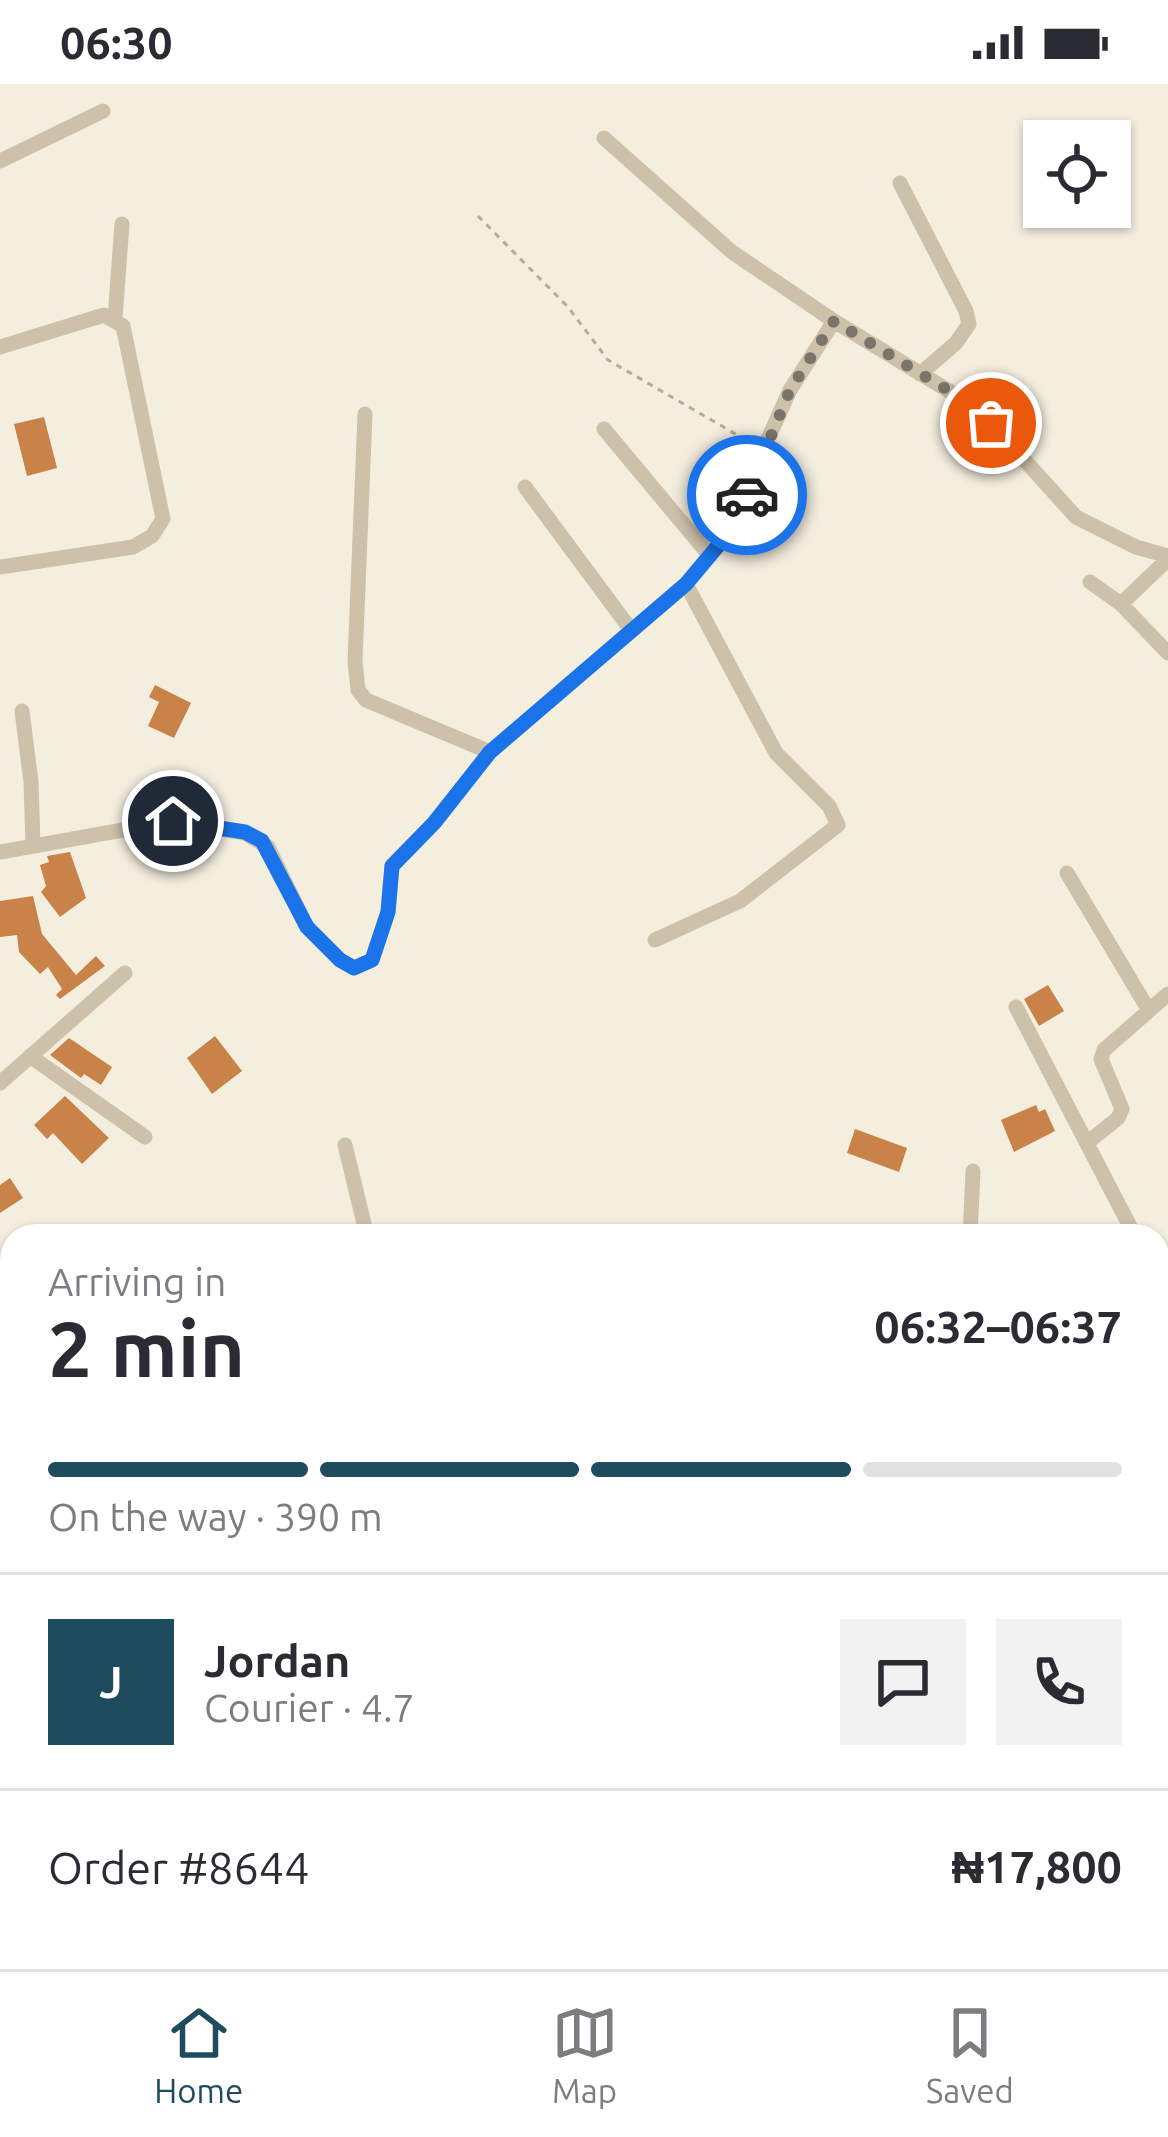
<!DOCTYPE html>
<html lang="en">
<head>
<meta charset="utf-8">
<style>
	:root { --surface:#fff; --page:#f2f2f3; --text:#2b2b33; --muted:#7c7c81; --line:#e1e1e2; --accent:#1e4b5d }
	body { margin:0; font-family:Ubuntu,sans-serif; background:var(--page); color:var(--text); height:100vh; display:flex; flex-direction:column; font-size:45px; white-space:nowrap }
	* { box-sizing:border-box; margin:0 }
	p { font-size:39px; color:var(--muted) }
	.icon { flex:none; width:66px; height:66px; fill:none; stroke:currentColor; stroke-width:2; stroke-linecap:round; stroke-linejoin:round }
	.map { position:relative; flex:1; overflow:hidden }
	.panel { position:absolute; left:0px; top:1140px; width:1170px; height:747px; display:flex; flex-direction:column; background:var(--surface); border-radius:36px 36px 0 0; box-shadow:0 3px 9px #0004 }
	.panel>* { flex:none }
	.fabs { position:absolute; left:1023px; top:36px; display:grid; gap:24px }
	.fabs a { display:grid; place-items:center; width:108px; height:108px; border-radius:0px; background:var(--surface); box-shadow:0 3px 9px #0004; font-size:60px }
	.pin { position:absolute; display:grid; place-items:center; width:102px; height:102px; color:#fff; margin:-51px; border:6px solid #fff; border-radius:50%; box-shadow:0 3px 12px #0007 }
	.courier { position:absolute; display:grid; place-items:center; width:120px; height:120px; margin:-60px; border:9px solid #1a73e8; border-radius:50%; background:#fff; color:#222; box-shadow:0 3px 15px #0007 }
	.headline em { font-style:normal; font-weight:700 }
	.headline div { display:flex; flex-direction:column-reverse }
	.headline { display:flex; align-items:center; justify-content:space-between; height:204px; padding:0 48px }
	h1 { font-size:78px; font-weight:700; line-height:90px }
	.bar { display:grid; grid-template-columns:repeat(4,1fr); gap:18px 12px; align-content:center; height:144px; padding:0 48px }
	.bar i { height:15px; border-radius:9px; background:var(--line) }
	.bar .on { background:var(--accent) }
	.bar p { grid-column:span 4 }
	.line { display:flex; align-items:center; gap:30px; padding:0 48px; border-top:3px solid var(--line) }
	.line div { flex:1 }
	.round { display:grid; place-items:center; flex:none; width:126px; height:126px; border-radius:0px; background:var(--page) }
	.status { display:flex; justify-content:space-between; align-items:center; height:84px; padding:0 60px; background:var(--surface); direction:ltr }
	.status svg { height:33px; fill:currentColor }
	.tabs { display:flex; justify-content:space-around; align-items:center; height:168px; border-top:3px solid var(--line); background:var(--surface); font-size:33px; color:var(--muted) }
	.tabs a { display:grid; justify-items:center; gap:6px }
	.tabs .on { color:var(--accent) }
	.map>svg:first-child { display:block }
	.building { fill:#c98247 }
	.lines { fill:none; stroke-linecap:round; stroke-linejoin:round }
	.path { stroke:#b9ac94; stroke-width:3; stroke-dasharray:6 6; stroke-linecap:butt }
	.minor { stroke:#cdc1aa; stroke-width:15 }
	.done { stroke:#7b7469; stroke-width:12; stroke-dasharray:0 21.6 }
	.route { stroke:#1a73e8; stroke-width:15 }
</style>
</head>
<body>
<div class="status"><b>06:30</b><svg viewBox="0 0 49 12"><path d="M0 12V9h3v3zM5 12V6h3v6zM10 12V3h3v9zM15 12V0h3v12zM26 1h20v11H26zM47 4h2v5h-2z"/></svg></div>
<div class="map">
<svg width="1168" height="1885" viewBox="0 0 1168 1885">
	<rect width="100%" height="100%" fill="#f4eedf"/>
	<path class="building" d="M 44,333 L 57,384 L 27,392 L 14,340 Z
		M 155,601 L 191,619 L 174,654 L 148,642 L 159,618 L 149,613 Z
		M 70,768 L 86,814 L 60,833 L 41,808 L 46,802 L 40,781 L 49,778 L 47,772 Z
		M 33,812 L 42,850 L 76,891 L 96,872 L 105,882 L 60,915 L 56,911 L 62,905 L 48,883 L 40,890 L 19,868 L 17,851 L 0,853 L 0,817 Z
		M 1048,901 L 1064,927 L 1039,942 L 1024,915 Z
		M 215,952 L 242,987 L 212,1010 L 187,974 Z
		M 69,954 L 112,983 L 101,1001 L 84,990 L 81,994 L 50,971 Z
		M 65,1012 L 109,1054 L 82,1080 L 53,1049 L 47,1055 L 34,1041 Z
		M 1036,1021 L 1039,1028 L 1045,1025 L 1055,1047 L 1014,1068 L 1001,1036 Z
		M 855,1045 L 907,1064 L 899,1088 L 847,1069 Z
		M 10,1094 L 23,1114 L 0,1129 L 0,1101 Z"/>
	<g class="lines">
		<path class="path" d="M 478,132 L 568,223 L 608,276 L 751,359"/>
		<path class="minor" d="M 604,54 L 732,168 L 834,237 L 959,313 L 991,339 L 1076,433 L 1136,463 L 1168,472
			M 0,77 L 103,27
			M 900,99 L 966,227 L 969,240 L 956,259 L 920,290
			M 115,234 L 122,140
			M 0,263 L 104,231 L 123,242 L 163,435 L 152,452 L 133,463 L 0,483
			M 365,330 L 355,577 L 358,606 L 366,616 L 490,668
			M 604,345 L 710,472
			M 525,403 L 631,546
			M 1090,498 L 1121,520 L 1168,569
			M 1121,520 L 1168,475
			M 22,627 L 31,698 L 33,761
			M 0,768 L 173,737 L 245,749 L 268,763 L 307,843 L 340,876 L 354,884 L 372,876 L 388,828 L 392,782 L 434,739 L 490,668 L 686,500 L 737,439 L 763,366 L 790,306 L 834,237
			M 1067,789 L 1148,925
			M 655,856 L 740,817 L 838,741 L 829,722 L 776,669 L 686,500
			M 1016,923 L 1135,1152
			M 30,972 L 145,1053
			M 0,999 L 125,889
			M 1087,1059 L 1118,1034 L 1122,1025 L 1101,975 L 1104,966 L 1168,910
			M 345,1061 L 367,1152
			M 970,1152 L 973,1087
			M 1158,1202 L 1168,1236
			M 0,1251 L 12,1250
			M 1158,1326 L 1168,1321
			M 0,1405 L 12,1403
			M 1158,1629 L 1168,1627
			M 0,1819 L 12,1814
			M 161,1875 L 162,1885
			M 410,1875 L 414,1885
			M 759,1875 L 764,1885
			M 784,1885 L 788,1875"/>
	</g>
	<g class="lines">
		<path class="done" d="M 747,411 L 790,306 L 834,237 L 959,313 L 991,339"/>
		<path class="route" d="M 173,737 L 245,748 L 262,757 L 307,843 L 340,876 L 354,884 L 372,876 L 388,828 L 392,782 L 434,739 L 490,668 L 686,500 L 737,439 L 747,411"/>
	</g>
</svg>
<div class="fabs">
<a><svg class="icon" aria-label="locate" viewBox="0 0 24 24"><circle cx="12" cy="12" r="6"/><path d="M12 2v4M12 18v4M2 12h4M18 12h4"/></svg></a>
</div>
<div class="pin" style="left:991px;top:339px;background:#ea580c"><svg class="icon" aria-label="bag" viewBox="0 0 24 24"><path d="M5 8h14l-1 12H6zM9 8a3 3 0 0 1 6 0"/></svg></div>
<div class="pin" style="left:173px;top:737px;background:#1f2937"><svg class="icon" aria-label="home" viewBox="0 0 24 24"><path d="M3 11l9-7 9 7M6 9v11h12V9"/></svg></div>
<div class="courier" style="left:747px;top:411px"><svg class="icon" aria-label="car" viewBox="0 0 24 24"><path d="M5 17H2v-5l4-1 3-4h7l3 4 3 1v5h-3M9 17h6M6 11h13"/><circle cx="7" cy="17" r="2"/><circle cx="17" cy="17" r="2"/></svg></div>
<section class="panel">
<div class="headline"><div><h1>2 min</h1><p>Arriving in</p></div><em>06:32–06:37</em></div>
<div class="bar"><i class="on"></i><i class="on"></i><i class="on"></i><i></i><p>On the way · 390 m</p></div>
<div class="line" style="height:216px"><b class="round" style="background:var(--accent);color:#fff">J</b><div><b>Jordan</b><p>Courier · 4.7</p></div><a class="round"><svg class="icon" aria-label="chat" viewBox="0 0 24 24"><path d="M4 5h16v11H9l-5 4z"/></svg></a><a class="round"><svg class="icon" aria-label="phone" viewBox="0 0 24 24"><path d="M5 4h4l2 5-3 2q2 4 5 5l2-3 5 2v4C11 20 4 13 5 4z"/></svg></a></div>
<div class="line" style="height:156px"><div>Order #8644</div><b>₦17,800</b></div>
</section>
</div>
<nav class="tabs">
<a class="on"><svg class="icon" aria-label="home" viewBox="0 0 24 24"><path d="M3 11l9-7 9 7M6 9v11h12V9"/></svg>Home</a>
<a><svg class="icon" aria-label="map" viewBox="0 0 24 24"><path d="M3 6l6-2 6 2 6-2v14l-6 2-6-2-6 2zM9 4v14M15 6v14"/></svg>Map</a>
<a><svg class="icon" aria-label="saved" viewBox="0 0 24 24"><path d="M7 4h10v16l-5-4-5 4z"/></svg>Saved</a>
</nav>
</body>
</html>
